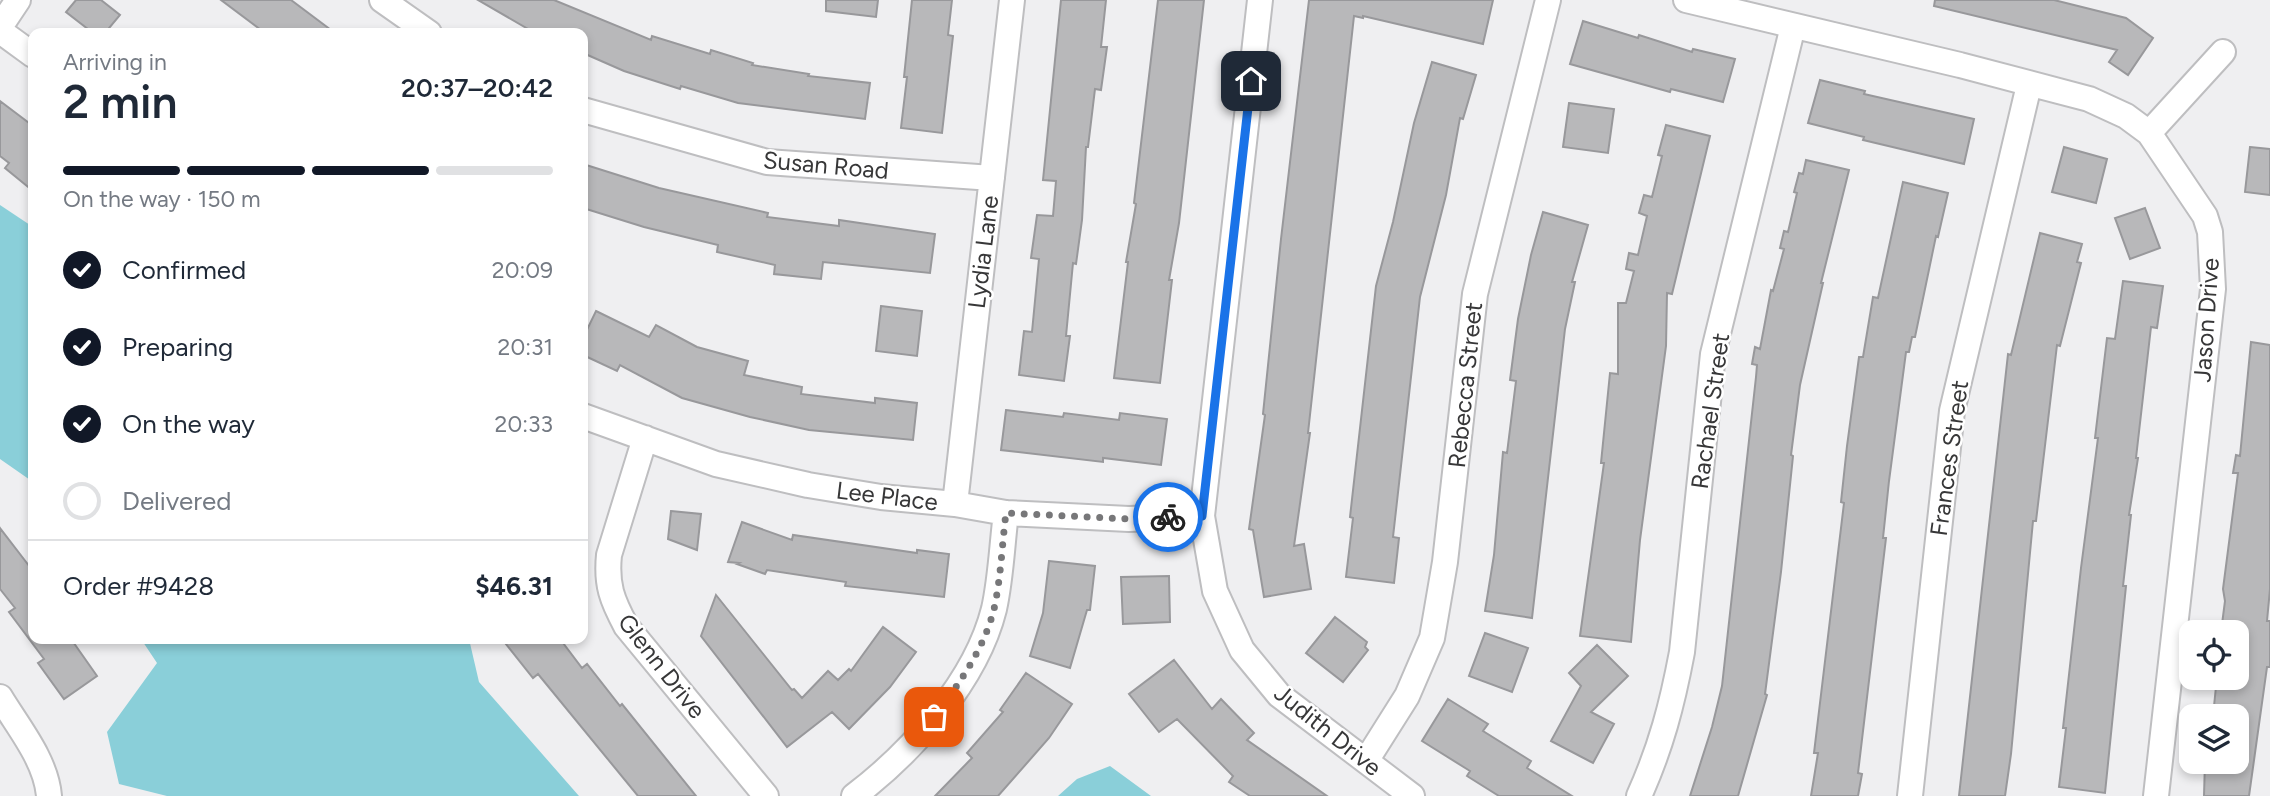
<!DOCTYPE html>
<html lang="en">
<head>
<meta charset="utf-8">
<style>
	:root { --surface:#fff; --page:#f2f2f3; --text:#1f2937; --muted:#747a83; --line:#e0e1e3; --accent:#111827 }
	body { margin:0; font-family:Figtree,sans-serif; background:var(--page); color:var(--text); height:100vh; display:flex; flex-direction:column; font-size:26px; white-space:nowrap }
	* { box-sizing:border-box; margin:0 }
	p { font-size:23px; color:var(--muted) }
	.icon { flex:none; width:38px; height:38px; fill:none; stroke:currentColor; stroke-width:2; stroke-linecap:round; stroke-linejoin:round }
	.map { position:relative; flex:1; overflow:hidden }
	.drawer { position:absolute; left:28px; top:28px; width:560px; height:616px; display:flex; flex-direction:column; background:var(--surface); border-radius:14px; box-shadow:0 4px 10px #0003 }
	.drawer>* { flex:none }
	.buttons { position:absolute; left:2179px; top:620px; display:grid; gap:14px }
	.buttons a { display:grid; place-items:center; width:70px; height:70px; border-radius:14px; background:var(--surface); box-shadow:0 4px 10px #0003; font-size:35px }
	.pin { position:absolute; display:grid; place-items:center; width:60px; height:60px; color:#fff; margin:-30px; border-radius:14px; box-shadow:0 4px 10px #0006 }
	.courier { position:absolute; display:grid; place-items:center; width:70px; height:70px; margin:-35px; border:5px solid #1a73e8; border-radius:50%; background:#fff; color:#222; box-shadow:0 2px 9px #0007 }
	.headline em { font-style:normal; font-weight:600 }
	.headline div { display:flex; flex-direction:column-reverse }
	.headline { display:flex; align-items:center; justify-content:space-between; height:119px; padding:0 35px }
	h1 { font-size:46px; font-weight:600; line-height:52px }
	.bar { display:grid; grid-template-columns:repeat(4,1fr); gap:10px 7px; align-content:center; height:84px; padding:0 35px }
	.bar i { height:9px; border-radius:5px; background:var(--line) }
	.bar .on { background:var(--accent) }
	.bar p { grid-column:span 4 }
	.line { display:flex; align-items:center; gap:18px; padding:0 35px; border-top:2px solid var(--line) }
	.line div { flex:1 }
	ol { padding:0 35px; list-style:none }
	li { display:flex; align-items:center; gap:21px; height:77px }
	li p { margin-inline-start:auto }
	li .icon { padding:7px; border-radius:50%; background:var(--accent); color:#fff; stroke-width:4 }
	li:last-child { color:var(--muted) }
	li i { width:38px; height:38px; border:4px solid var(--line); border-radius:50% }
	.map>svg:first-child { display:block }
	.water { fill:#8acfd9 }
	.building { fill:#b8b8ba; stroke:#98989b; stroke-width:2 }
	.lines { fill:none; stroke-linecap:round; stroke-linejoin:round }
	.street-casing { stroke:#bebec0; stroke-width:28 }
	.street { stroke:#fff; stroke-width:24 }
	.done { stroke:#777779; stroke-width:7; stroke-dasharray:0 12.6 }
	.route { stroke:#1a73e8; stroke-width:9 }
	.labels { text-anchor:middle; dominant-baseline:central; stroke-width:5; stroke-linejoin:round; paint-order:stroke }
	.street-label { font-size:24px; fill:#373738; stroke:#fff }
</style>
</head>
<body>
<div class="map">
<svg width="2270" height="796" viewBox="0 0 2270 796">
	<rect width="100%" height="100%" fill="#efeff1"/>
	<path class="water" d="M 0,205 L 33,227 L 33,482 L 0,459 Z
		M 141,639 L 469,639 L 479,682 L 579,796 L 167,796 L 119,784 L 107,732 L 157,663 Z
		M 1110,766 L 1151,796 L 1058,796 L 1077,779 Z"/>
	<path class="building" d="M 76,0 L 101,0 L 120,15 L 105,33 L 93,33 L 66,12 Z
		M 221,0 L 291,0 L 335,33 L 265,33 Z
		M 478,0 L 554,0 L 651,40 L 652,36 L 710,54 L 711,50 L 753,63 L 752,65 L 809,74 L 808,76 L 870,83 L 865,119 L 738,103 L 681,86 L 680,89 L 624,71 L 583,53 L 583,33 L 535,33 Z
		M 826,0 L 878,0 L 876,17 L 826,11 Z
		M 912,0 L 952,0 L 948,35 L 953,36 L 942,133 L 901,128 L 907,77 L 904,77 Z
		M 1061,0 L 1106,0 L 1101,47 L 1107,47 L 1101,90 L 1095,89 L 1088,147 L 1086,147 L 1082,220 L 1076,264 L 1073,263 L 1066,336 L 1070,336 L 1064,381 L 1019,375 L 1024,331 L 1032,332 L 1039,259 L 1031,258 L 1037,215 L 1053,216 L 1056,181 L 1043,180 Z
		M 1158,0 L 1204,0 L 1179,223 L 1169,280 L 1172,280 L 1160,383 L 1114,378 L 1128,262 L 1126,262 L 1136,204 L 1134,203 Z
		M 1309,0 L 1493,0 L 1483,44 L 1363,16 L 1363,18 L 1354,16 L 1308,433 L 1310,433 L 1294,546 L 1304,544 L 1311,589 L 1264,597 L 1253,530 L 1249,529 L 1265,415 L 1263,414 L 1281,239 Z
		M 1935,0 L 2054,0 L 2126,18 L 2153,38 L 2128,75 L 2109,62 L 2117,50 L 1934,6 Z
		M 1583,21 L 1638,38 L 1639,35 L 1692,52 L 1693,49 L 1735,59 L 1723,102 L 1671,89 L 1670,92 L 1570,64 Z
		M 1432,62 L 1476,75 L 1463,119 L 1460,118 L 1446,195 L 1420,297 L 1393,537 L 1399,538 L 1394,583 L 1346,577 L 1353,518 L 1350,517 L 1376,286 L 1393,222 L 1414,123 Z
		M 1820,80 L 1865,91 L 1864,94 L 1974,119 L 1964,164 L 1863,140 L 1864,137 L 1808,123 Z
		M 0,101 L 33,126 L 33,191 L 5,168 L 9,163 L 0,156 Z
		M 1569,103 L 1614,109 L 1608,153 L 1563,147 Z
		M 1666,125 L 1710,136 L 1672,294 L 1667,293 L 1666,346 L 1640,540 L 1631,642 L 1580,636 L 1604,463 L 1601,463 L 1610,373 L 1618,374 L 1618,303 L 1626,303 L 1634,271 L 1626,269 L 1629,253 L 1638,255 L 1647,216 L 1639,213 L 1644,195 L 1652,197 L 1662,156 L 1658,155 Z
		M 2064,147 L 2107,159 L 2096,203 L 2052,192 Z
		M 2250,147 L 2270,149 L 2270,195 L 2245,192 Z
		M 1806,160 L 1849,170 L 1821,283 L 1823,283 L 1800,385 L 1791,455 L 1793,456 L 1781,572 L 1765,694 L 1767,695 L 1738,796 L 1690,796 L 1712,727 L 1722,686 L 1756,377 L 1757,365 L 1752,364 L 1755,347 L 1760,349 L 1771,290 L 1773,291 L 1784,249 L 1780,248 L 1784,231 L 1788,232 L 1797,193 L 1794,192 L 1799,173 L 1803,174 Z
		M 583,164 L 659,188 L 768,213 L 767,217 L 839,226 L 839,220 L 935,234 L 930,273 L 823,262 L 821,279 L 774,274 L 775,265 L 717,252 L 718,245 L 644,227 L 583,208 Z
		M 1903,182 L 1948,193 L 1938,237 L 1936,236 L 1915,337 L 1912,337 L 1909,352 L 1906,352 L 1889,481 L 1883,538 L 1886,538 L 1858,773 L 1862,774 L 1858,796 L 1811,796 L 1818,753 L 1814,753 L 1844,503 L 1841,502 L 1847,446 L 1859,357 L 1863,357 L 1873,297 L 1878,298 Z
		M 2145,208 L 2160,248 L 2130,259 L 2115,218 Z
		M 1543,212 L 1588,225 L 1572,282 L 1575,282 L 1565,329 L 1532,618 L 1485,611 L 1494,555 L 1503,452 L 1507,453 L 1516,381 L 1510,380 L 1518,319 L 1531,255 Z
		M 2040,233 L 2082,244 L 2077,262 L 2081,263 L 2060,346 L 2057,345 L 2036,521 L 2033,521 L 2011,754 L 2005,796 L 1959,796 L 2008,354 L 2011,355 Z
		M 2123,281 L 2163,286 L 2157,328 L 2151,327 L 2136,458 L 2138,458 L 2129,515 L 2131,515 L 2123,586 L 2126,586 L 2105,793 L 2059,787 L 2066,728 L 2063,728 L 2081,568 L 2098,438 L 2095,438 L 2107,338 L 2115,339 Z
		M 881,306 L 922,311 L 917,356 L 876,351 Z
		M 596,311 L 649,337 L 656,325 L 697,347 L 748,361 L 744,375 L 802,387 L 801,394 L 875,403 L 875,398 L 917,403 L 913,440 L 809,430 L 750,417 L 682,398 L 620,365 L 617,371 L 583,355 L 583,338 Z
		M 2251,342 L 2270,345 L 2270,589 L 2267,621 L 2270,621 L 2270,667 L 2267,667 L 2249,796 L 2204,796 L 2205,761 L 2236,761 L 2236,716 L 2213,716 L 2217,677 L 2236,677 L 2236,632 L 2221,632 L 2225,601 L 2223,589 L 2238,473 L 2233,473 L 2236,455 L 2240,456 Z
		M 1006,410 L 1063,417 L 1064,413 L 1119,420 L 1120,413 L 1167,419 L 1161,465 L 1103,458 L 1103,462 L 1001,450 Z
		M 671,511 L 701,514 L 697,550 L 668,539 Z
		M 742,522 L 792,540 L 793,535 L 917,553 L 917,550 L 949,554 L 944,597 L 845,586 L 846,582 L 767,570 L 765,574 L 737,564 L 739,563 L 728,562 Z
		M 0,528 L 33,571 L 33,639 L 71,639 L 97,676 L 64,699 L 38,663 L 44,659 L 9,612 L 15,608 L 0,589 Z
		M 1049,561 L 1095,566 L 1090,610 L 1087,610 L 1070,668 L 1030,656 L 1043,613 Z
		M 1169,576 L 1170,622 L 1123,624 L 1121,577 Z
		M 716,595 L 792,690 L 794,689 L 802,698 L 828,671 L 838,680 L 849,669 L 851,671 L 883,627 L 916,652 L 890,687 L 849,729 L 832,712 L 787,747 L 701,636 Z
		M 1335,617 L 1367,642 L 1365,647 L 1368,650 L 1343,682 L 1306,653 Z
		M 1485,633 L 1528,648 L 1512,692 L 1469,676 Z
		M 502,639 L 560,639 L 582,668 L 587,664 L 620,706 L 622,704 L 696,796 L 638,796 L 538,674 L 533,678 Z
		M 1597,645 L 1628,676 L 1591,712 L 1614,724 L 1593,763 L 1551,741 L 1581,686 L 1569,673 Z
		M 1174,660 L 1212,709 L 1221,699 L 1254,733 L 1247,740 L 1327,796 L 1250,796 L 1229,782 L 1233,776 L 1177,719 L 1159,732 L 1129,694 Z
		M 1026,673 L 1072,704 L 1049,738 L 998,796 L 935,796 L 972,758 L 967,753 L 1003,712 L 1000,710 Z
		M 1448,699 L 1488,724 L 1483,731 L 1531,761 L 1527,768 L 1572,796 L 1499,796 L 1467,776 L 1470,771 L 1422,741 Z"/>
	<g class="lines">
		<defs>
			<path id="street" d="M 382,0 L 429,33
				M 1260,0 L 1202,516 L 1215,591 L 1242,650 L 1279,695 L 1412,796
				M 1686,0 L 1960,65 L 2089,99 L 2126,116 L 2149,133 L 2205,216 L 2210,232 L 2213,289 L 2156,796
				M 0,27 L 18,0
				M 0,31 L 33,55
				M 583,110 L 767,162 L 992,178
				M 2149,133 L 2223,52
				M 583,416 L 716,464 L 808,485 L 881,497 L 955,504 L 1006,513 L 1129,519 L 1202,516
				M 645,438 L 609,555 C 606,585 612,600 626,626 L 766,796
				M 955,504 L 1012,0
				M 0,697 C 18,727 46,760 49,796
				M 1366,761 L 1407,696 L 1432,638 L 1445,562 L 1475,294 L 1548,0
				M 854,796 C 912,752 976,681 994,609 C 1001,578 1002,544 1006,513
				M 1639,796 C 1661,747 1672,705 1682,652 L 1713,354 L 1793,26
				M 1910,796 L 1952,411 L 2029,85"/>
		</defs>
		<use href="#street" class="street-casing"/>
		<use href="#street" class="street"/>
	</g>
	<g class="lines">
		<path class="done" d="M 934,717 C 959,684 984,649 994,609 C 1001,578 1002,544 1006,513 L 1129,519 L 1168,517"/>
		<path class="route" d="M 1168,517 L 1202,516 L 1251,81"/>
	</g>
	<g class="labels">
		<g class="street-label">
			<text transform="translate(826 165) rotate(5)">Susan Road</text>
			<text transform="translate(983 252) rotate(-83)">Lydia Lane</text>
			<text transform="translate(2206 320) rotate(-86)">Jason Drive</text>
			<text transform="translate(1465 385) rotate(-84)">Rebecca Street</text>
			<text transform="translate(1710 411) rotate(-82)">Rachael Street</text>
			<text transform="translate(1949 458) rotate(-82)">Frances Street</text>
			<text transform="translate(887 496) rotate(7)">Lee Place</text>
			<text transform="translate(662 666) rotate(52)">Glenn Drive</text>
			<text transform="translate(1328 730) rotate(39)">Judith Drive</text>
		</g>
	</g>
</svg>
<div class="buttons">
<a><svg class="icon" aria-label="locate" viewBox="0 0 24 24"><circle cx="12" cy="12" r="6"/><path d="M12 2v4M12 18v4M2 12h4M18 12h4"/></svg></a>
<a><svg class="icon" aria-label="layers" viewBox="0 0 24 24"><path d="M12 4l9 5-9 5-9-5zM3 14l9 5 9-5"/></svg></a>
</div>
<div class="pin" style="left:934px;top:717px;background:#ea580c"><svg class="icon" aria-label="bag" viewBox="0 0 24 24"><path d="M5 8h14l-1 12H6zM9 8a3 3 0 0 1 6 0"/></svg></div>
<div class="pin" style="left:1251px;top:81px;background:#1f2937"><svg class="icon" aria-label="home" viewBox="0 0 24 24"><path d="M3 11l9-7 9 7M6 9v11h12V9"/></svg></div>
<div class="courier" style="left:1168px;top:517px"><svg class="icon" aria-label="bike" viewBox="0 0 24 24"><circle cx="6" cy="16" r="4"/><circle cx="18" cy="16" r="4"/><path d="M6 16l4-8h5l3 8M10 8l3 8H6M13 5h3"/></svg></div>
<section class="drawer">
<div class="headline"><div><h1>2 min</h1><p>Arriving in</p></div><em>20:37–20:42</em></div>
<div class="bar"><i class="on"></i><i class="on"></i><i class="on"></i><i></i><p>On the way · 150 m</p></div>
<ol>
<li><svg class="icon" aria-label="check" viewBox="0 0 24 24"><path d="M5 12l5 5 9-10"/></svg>Confirmed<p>20:09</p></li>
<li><svg class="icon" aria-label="check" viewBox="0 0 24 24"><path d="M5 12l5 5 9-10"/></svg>Preparing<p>20:31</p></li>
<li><svg class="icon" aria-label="check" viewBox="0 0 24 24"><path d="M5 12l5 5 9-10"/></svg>On the way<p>20:33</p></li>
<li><i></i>Delivered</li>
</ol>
<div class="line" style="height:91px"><div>Order #9428</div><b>$46.31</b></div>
</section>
</div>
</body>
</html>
